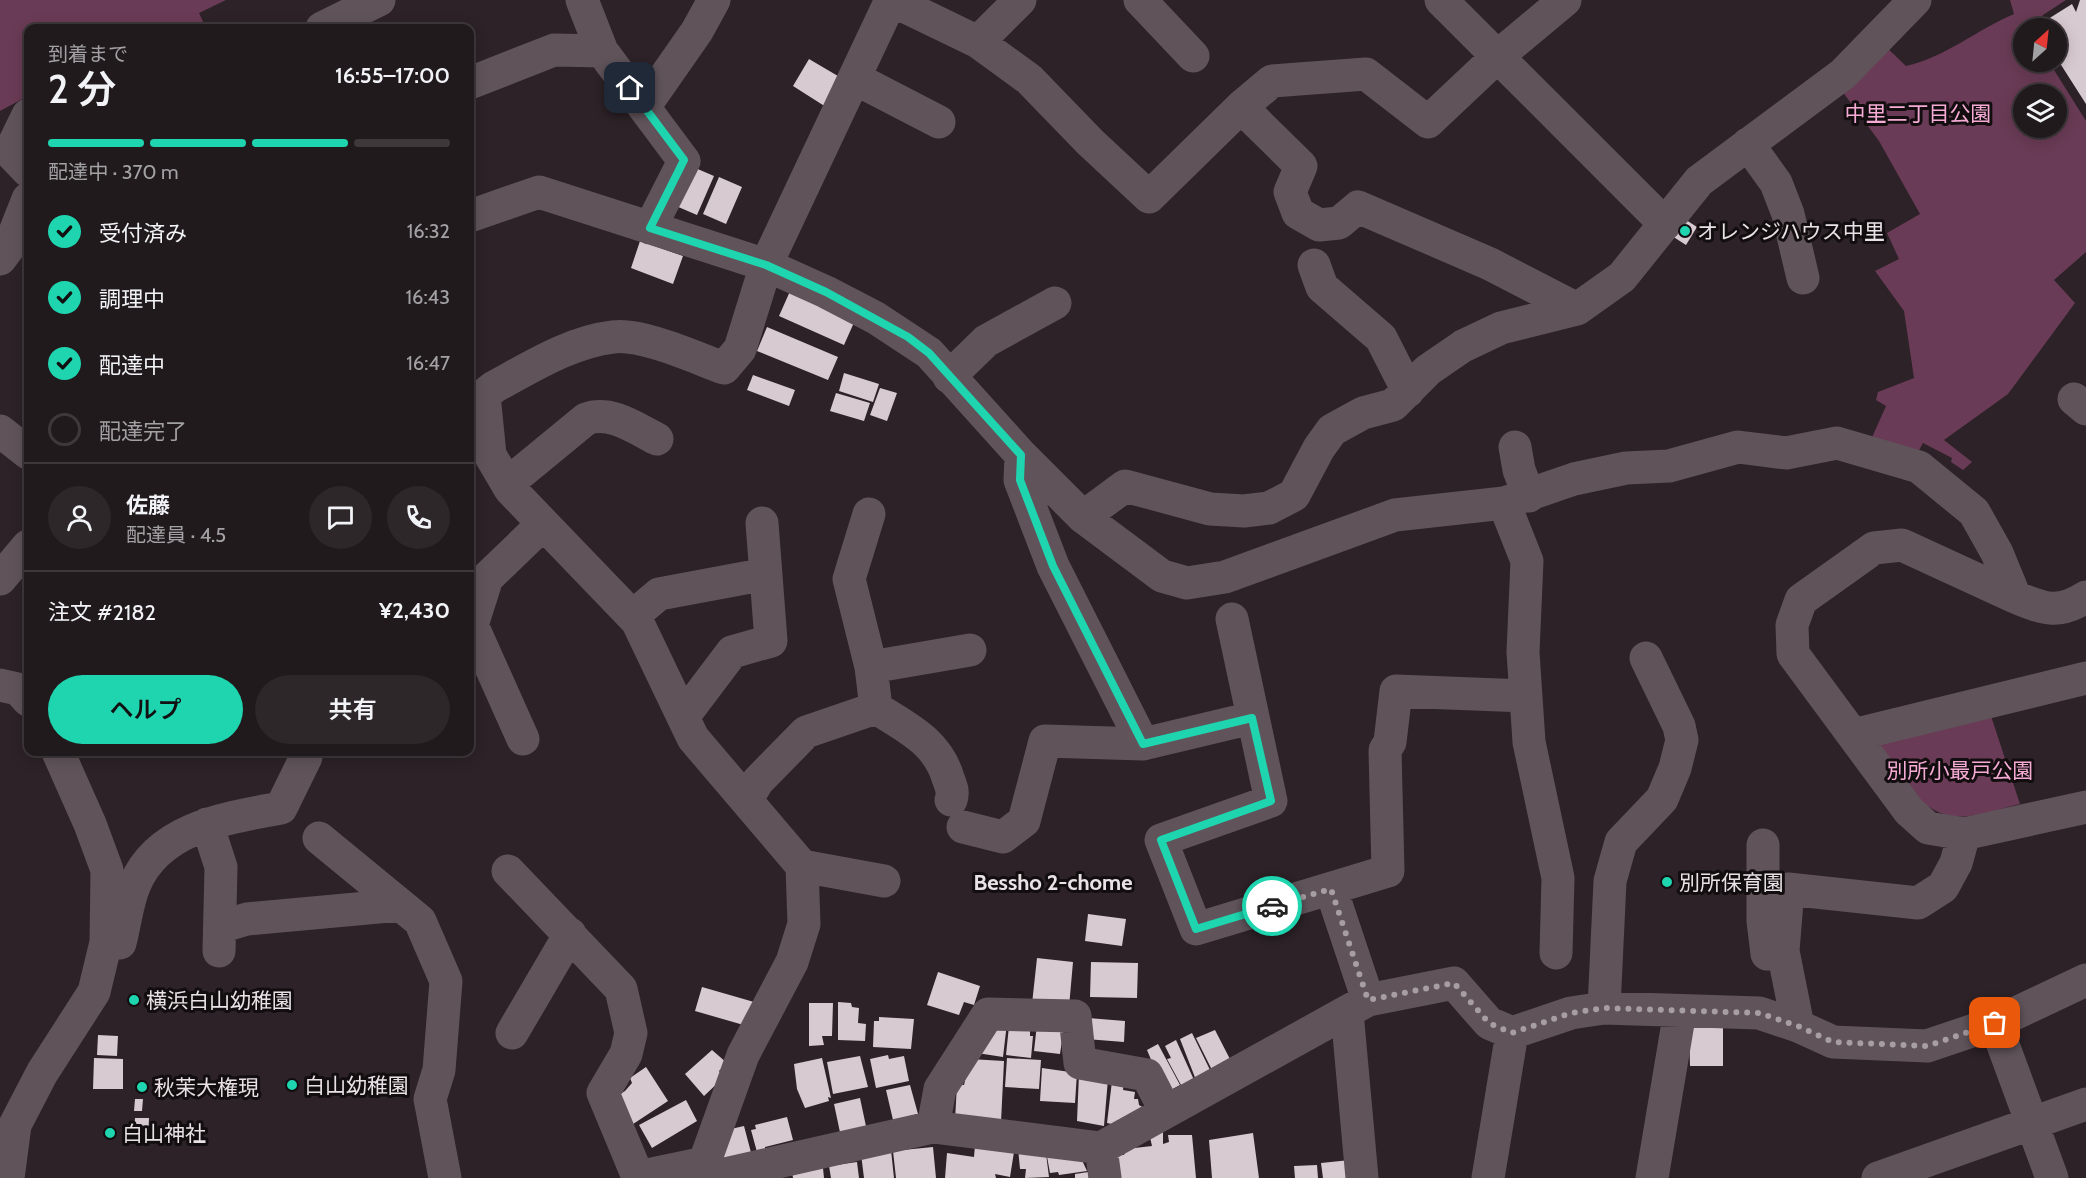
<!DOCTYPE html>
<html lang="ja">
<head>
<meta charset="utf-8">
<style>
	:root { --surface:#211a1d; --page:#2d272a; --text:#f1f3f6; --muted:#a2a1a4; --line:#3e383b; --accent:#1ed5b0 }
	body { margin:0; font-family:Cabin,"Noto Sans JP",sans-serif; background:var(--page); color:var(--text); height:100vh; display:flex; flex-direction:column; font-size:22px; white-space:nowrap }
	* { box-sizing:border-box; margin:0 }
	p { font-size:20px; color:var(--muted) }
	.icon { flex:none; width:33px; height:33px; fill:none; stroke:currentColor; stroke-width:2; stroke-linecap:round; stroke-linejoin:round }
	.map { position:relative; flex:1; overflow:hidden }
	.side { position:absolute; left:24px; top:24px; width:450px; height:732px; display:flex; flex-direction:column; background:var(--surface); border-radius:12px; box-shadow:0 3px 15px #0003,0 0 0 2px var(--line) }
	.side>* { flex:none }
	.needle { width:39px; rotate:27deg }
	.buttons { position:absolute; left:2013px; top:18px; display:grid; gap:12px }
	.buttons a { display:grid; place-items:center; width:54px; height:54px; border-radius:50%; background:var(--surface); box-shadow:0 3px 15px #0003,0 0 0 2px var(--line); font-size:30px }
	.pin { position:absolute; display:grid; place-items:center; width:51px; height:51px; color:#fff; margin:-26px; border-radius:12px; box-shadow:0 3px 9px #0006 }
	.courier { position:absolute; display:grid; place-items:center; width:60px; height:60px; margin:-30px; border:4px solid #1ed5b0; border-radius:50%; background:#fff; color:#222; box-shadow:0 2px 8px #0007 }
	.overview em { font-style:normal; font-weight:600 }
	.overview div { display:flex; flex-direction:column-reverse }
	.overview { display:flex; align-items:center; justify-content:space-between; height:102px; padding:0 24px }
	h1 { font-size:39px; font-weight:600; line-height:45px }
	.bar { display:grid; grid-template-columns:repeat(4,1fr); gap:9px 6px; align-content:center; height:72px; padding:0 24px }
	.bar i { height:8px; border-radius:4px; background:var(--line) }
	.bar .on { background:var(--accent) }
	.bar p { grid-column:span 4 }
	.line { display:flex; align-items:center; gap:15px; padding:0 24px; border-top:2px solid var(--line) }
	.line div { flex:1 }
	.round { display:grid; place-items:center; flex:none; width:63px; height:63px; border-radius:32px; background:var(--page) }
	ol { padding:0 24px; list-style:none }
	li { display:flex; align-items:center; gap:18px; height:66px }
	li p { margin-inline-start:auto }
	li .icon { padding:6px; border-radius:50%; background:var(--accent); color:#111; stroke-width:4 }
	li:last-child { color:var(--muted) }
	li i { width:33px; height:33px; border:3px solid var(--line); border-radius:50% }
	.cta { display:flex; gap:12px; margin-top:auto; padding:12px 24px }
	.cta a { flex:1; height:69px; border-radius:36px; background:var(--accent); color:#111; font-size:24px; font-weight:600; line-height:69px; text-align:center }
	.cta a+a { background:var(--page); color:var(--text) }
	.map>svg:first-child { display:block }
	.green { fill:#6a3b56; fill-rule:evenodd }
	.building { fill:#d8cad1 }
	.lines { fill:none; stroke-linecap:round; stroke-linejoin:round }
	.minor { stroke:#60545a; stroke-width:33 }
	.done { stroke:#a79ea2; stroke-width:6; stroke-dasharray:0 10.8 }
	.route { stroke:#1ed5b0; stroke-width:8 }
	.poi-dot { fill:#1ed5b0; stroke:#120d0f; stroke-width:2 }
	.labels { text-anchor:middle; dominant-baseline:central; stroke-width:6; stroke-linejoin:round; paint-order:stroke }
	.park-label { font-size:21px; fill:#f5abd4; stroke:#120d0f }
	.poi-label { font-size:21px; fill:#e9e1e5; stroke:#120d0f; text-anchor:start }
	.neighbourhood-label { font-size:22px; font-weight:bold; fill:#e9e1e5; stroke:#120d0f }
</style>
</head>
<body>
<div class="map">
<svg width="2086" height="1178" viewBox="0 0 2086 1178">
	<rect width="100%" height="100%" fill="#2c2227"/>
	<path class="green" d="M 0,0 L 226,0 L 199,13 L 206,28 L 28,28 L 28,96 L 0,111 Z
		M 2010,0 L 2066,0 L 2043,15 L 2034,28 L 2024,28 L 2024,62 L 2049,62 L 2086,121 L 2086,252 L 2054,280 L 2075,303 L 2008,394 L 1944,440 L 1972,462 L 1963,470 L 1951,462 L 1952,458 L 1923,443 L 1913,461 L 1870,442 L 1886,406 L 1876,400 L 1878,392 L 1914,378 L 1904,311 L 1875,271 L 1899,259 L 1887,233 L 1920,214 L 1879,141 L 1839,87 L 1884,45 L 1906,66 C 1944,58 1978,29 2014,14 ZM 2024,94 L 2056,94 L 2056,128 L 2024,128 Z
		M 1991,716 L 2020,804 C 2003,808 1987,814 1970,816 C 1923,823 1900,776 1877,743 Z"/>
	<path class="building" d="M 2086,0 L 2086,104 L 2056,57 L 2056,28 L 2039,28 L 2037,26 L 2072,4 L 2076,12 L 2080,0 Z
		M 809,59 L 843,79 L 826,107 L 793,86 Z
		M 693,167 L 714,176 L 697,215 L 676,206 Z
		M 719,177 L 742,187 L 726,224 L 703,214 Z
		M 1683,218 L 1697,227 L 1686,245 L 1672,236 Z
		M 640,241 L 683,256 L 673,284 L 631,268 Z
		M 791,289 L 856,318 L 844,345 L 779,316 Z
		M 767,327 L 838,357 L 828,380 L 757,351 Z
		M 844,373 L 879,384 L 873,402 L 839,391 Z
		M 753,375 L 795,390 L 789,406 L 747,390 Z
		M 880,388 L 897,393 L 887,421 L 870,415 Z
		M 836,393 L 870,403 L 864,421 L 830,411 Z
		M 1088,914 L 1126,919 L 1122,946 L 1085,941 Z
		M 1037,958 L 1073,962 L 1069,1007 L 1032,1004 Z
		M 1091,962 L 1138,963 L 1137,998 L 1090,997 Z
		M 938,972 L 980,986 L 974,1005 L 964,1002 L 959,1015 L 927,1005 Z
		M 702,987 L 754,1002 L 747,1026 L 695,1011 Z
		M 838,1002 L 851,1003 L 852,1007 L 859,1008 L 858,1023 L 866,1024 L 865,1041 L 838,1040 Z
		M 809,1003 L 833,1003 L 832,1036 L 822,1036 L 824,1045 L 809,1046 Z
		M 879,1017 L 914,1019 L 911,1049 L 873,1047 L 874,1021 L 879,1021 Z
		M 1088,1018 L 1125,1021 L 1124,1042 L 1086,1039 Z
		M 1689,1022 L 1723,1022 L 1723,1066 L 1690,1066 Z
		M 1007,1023 L 1003,1057 L 977,1053 L 979,1038 Z
		M 1037,1024 L 1064,1027 L 1060,1054 L 1034,1051 Z
		M 1009,1026 L 1030,1031 L 1030,1036 L 1033,1036 L 1031,1058 L 1006,1055 Z
		M 1215,1030 L 1232,1063 L 1213,1072 L 1196,1038 Z
		M 1192,1033 L 1211,1072 L 1196,1080 L 1180,1039 Z
		M 98,1035 L 118,1036 L 117,1056 L 97,1055 Z
		M 1176,1040 L 1194,1080 L 1181,1085 L 1167,1059 L 1171,1058 L 1165,1046 Z
		M 1158,1044 L 1180,1085 L 1165,1093 L 1147,1050 Z
		M 712,1050 L 727,1063 L 719,1071 L 724,1077 L 704,1096 L 685,1074 Z
		M 888,1055 L 889,1059 L 904,1056 L 909,1081 L 876,1088 L 870,1059 Z
		M 860,1056 L 868,1087 L 833,1094 L 827,1062 Z
		M 94,1058 L 123,1059 L 123,1089 L 93,1089 Z
		M 822,1058 L 831,1098 L 828,1097 L 829,1101 L 805,1108 L 797,1089 L 794,1064 Z
		M 1007,1058 L 1041,1060 L 1039,1089 L 1005,1087 Z
		M 970,1059 L 1004,1061 L 1001,1122 L 955,1120 L 957,1084 L 964,1085 Z
		M 646,1067 L 668,1101 L 627,1128 L 609,1101 L 625,1091 L 632,1083 L 630,1078 Z
		M 1042,1068 L 1077,1073 L 1075,1103 L 1040,1101 Z
		M 1079,1074 L 1108,1079 L 1104,1126 L 1077,1121 Z
		M 1112,1081 L 1124,1082 L 1123,1090 L 1135,1092 L 1134,1099 L 1138,1099 L 1139,1105 L 1144,1108 L 1121,1126 L 1107,1123 Z
		M 910,1085 L 918,1114 L 893,1120 L 886,1090 Z
		M 860,1098 L 867,1131 L 841,1137 L 834,1104 Z
		M 135,1099 L 143,1099 L 142,1111 L 134,1111 Z
		M 686,1100 L 697,1121 L 652,1148 L 639,1125 Z
		M 787,1117 L 793,1140 L 765,1147 L 765,1150 L 757,1152 L 751,1130 L 756,1129 L 755,1125 Z
		M 135,1118 L 149,1118 L 148,1143 L 134,1142 Z
		M 744,1126 L 753,1160 L 718,1168 L 722,1131 Z
		M 1163,1132 L 1163,1144 L 1169,1142 L 1168,1135 L 1192,1135 L 1196,1178 L 1117,1178 L 1116,1155 L 1124,1155 L 1126,1149 L 1152,1146 L 1149,1133 Z
		M 1253,1133 L 1259,1178 L 1212,1178 L 1209,1140 Z
		M 975,1145 L 1014,1152 L 1010,1177 L 995,1174 L 996,1178 L 945,1178 L 947,1153 L 974,1157 Z
		M 1045,1146 L 1049,1177 L 1025,1178 L 1026,1169 L 1020,1169 L 1018,1148 Z
		M 933,1147 L 936,1178 L 896,1178 L 893,1151 Z
		M 891,1150 L 894,1178 L 864,1178 L 861,1154 Z
		M 1046,1151 L 1081,1158 L 1087,1171 L 1059,1175 L 1058,1172 L 1050,1173 Z
		M 1350,1160 L 1352,1178 L 1323,1178 L 1321,1163 Z
		M 857,1162 L 859,1178 L 831,1178 L 829,1166 Z
		M 1317,1165 L 1318,1178 L 1295,1178 L 1294,1166 Z
		M 823,1168 L 824,1178 L 793,1178 L 792,1172 Z
		M 1095,1171 L 1095,1178 L 1075,1178 L 1075,1174 Z"/>
	<g class="lines">
		<path class="minor" d="M 582,0 L 602,51 L 684,161 L 650,228
			M 891,0 L 978,42 L 1029,79 L 1090,142 L 1149,197 L 1241,107 L 1272,81 L 1366,74 L 1428,122 L 1498,56 L 1565,0
			M 1140,0 L 1193,56
			M 1441,0 L 1665,224
			M 322,28 L 379,0
			M 978,42 L 1020,0
			M 854,78 L 939,122
			M 470,83 L 554,50 L 602,51
			M 644,107 L 697,31 L 714,0
			M 1241,107 L 1301,166 L 1290,192 L 1298,213 L 1319,225 L 1339,223 L 1358,207 L 1490,264 L 1577,309
			M 28,115 L 10,152 L 28,171
			M 1748,144 L 1776,183 L 1788,214 L 1803,278
			M 470,216 L 539,192 L 766,265 L 826,292 L 876,318 L 929,353 L 1021,455 L 1083,517 L 1162,576 L 1187,583 L 1225,577 L 1395,515 L 1504,503 L 1574,479 L 1626,468 L 1669,466 L 1738,447 L 1786,453 L 1837,443 L 1919,467 L 1974,512 L 1997,553 L 2015,597 C 2045,609 2057,615 2086,597
			M 0,259 L 9,247 L 28,199
			M 1314,265 L 1322,287 L 1381,338 L 1408,391
			M 949,377 L 986,341 L 1055,303
			M 2074,399 L 2086,409
			M 0,431 L 28,453
			M 1515,447 L 1519,470 L 1529,496
			M 1021,455 L 1020,480 L 1053,566 L 1143,744
			M 507,484 L 586,419 C 611,410 635,428 657,439
			M 1504,503 L 1527,561 L 1523,652 L 1529,742 L 1558,878 L 1556,953
			M 1083,517 L 1125,486 L 1210,509 L 1244,511 L 1269,508 L 1294,495 L 1319,448 L 1332,430 L 1363,413 L 1393,405 L 1428,370 L 1463,346 L 1501,328 L 1577,309 L 1622,277 L 1699,181 L 1843,74 L 1915,0
			M 0,579 L 28,546
			M 2015,597 L 1902,545 L 1874,548 L 1801,600 L 1792,625 L 1793,654 L 1909,811 L 1928,828 L 1964,834 L 2086,807
			M 633,616 L 659,594 L 766,574
			M 1232,619 L 1271,801 L 1161,840 L 1196,929 L 1388,871 L 1385,750 L 1390,742 L 1396,691 L 1526,696
			M 871,667 L 970,650
			M 0,685 L 18,689 L 28,700
			M 876,708 C 907,728 937,741 948,778 C 951,786 954,792 951,800
			M 683,717 L 732,652 L 771,641 L 762,523
			M 1853,735 L 2086,678
			M 523,739 L 472,625 L 487,578 L 543,524
			M 747,799 L 758,781 L 806,732 L 876,708 L 871,667 L 849,579 L 869,514
			M 207,824 L 221,867 L 219,951
			M 963,827 L 1003,837 L 1024,821 L 1045,741 L 1143,744 L 1252,718
			M 319,838 L 420,921 L 446,981 L 439,1070 L 430,1099 L 445,1178
			M 1763,845 L 1763,921 L 1767,954
			M 802,866 L 884,881
			M 508,871 L 621,989 L 631,1033 L 626,1054 L 603,1093 L 638,1177 L 705,1163
			M 1331,889 L 1368,1000
			M 220,927 L 247,919 L 400,905
			M 114,943 L 120,943 C 125,924 127,902 135,884 C 159,827 227,818 281,808 L 306,757 L 304,752
			M 1604,1008 L 1610,881 L 1621,842 L 1662,799 L 1675,768 L 1682,740 L 1679,726 L 1646,658
			M 1347,1012 L 1362,1178
			M 1995,1023 L 2052,1178
			M 1798,1026 L 1783,951 L 1788,889 L 1918,903 L 1943,887 L 1956,863 L 1964,834
			M 512,1033 L 570,934
			M 933,1127 L 940,1089 L 988,1014 L 1075,1016 L 1080,1063 L 1147,1075 L 1166,1112
			M 1101,1148 L 1105,1178
			M 8,1178 L 15,1125 L 42,1073 L 94,992 L 106,942 L 107,870 L 90,824 L 58,752
			M 699,1178 L 743,1055 L 792,962 L 804,924 L 802,866 L 693,738 L 637,621 L 510,489 L 490,455 L 484,395 L 494,387 C 531,367 570,342 613,337 C 642,333 696,358 724,368 L 740,349 L 766,265 L 891,0
			M 707,1178 L 933,1127 L 1101,1148 L 1368,1000 L 1454,983 L 1489,1023 L 1512,1033 L 1571,1013 L 1604,1008 L 1759,1013 L 1798,1026 L 1833,1042 L 1927,1046 L 1995,1023 L 2086,980
			M 1488,1178 L 1512,1033
			M 1652,1178 L 1680,1011
			M 1878,1178 L 2086,1104"/>
	</g>
	<g class="lines">
		<path class="done" d="M 1272,906 L 1331,889 L 1368,1000 L 1454,983 L 1489,1023 L 1512,1033 L 1571,1013 L 1604,1008 L 1759,1013 L 1798,1026 L 1833,1042 L 1927,1046 L 1995,1023"/>
		<path class="route" d="M 630,88 L 684,160 L 650,228 L 766,265 L 826,292 L 908,337 L 929,353 L 1021,455 L 1020,480 L 1053,566 L 1143,744 L 1252,718 L 1271,801 L 1161,840 L 1196,929 L 1272,906"/>
	</g>
	<g class="poi-dot">
		<circle cx="1685" cy="231" r="6"/>
		<circle cx="1667" cy="882" r="6"/>
		<circle cx="134" cy="1000" r="6"/>
		<circle cx="292" cy="1085" r="6"/>
		<circle cx="142" cy="1087" r="6"/>
		<circle cx="110" cy="1133" r="6"/>
	</g>
	<g class="labels">
		<g class="park-label">
			<text x="1918" y="113">中里二丁目公園</text>
			<text x="1960" y="770">別所小最戸公園</text>
		</g>
		<g class="poi-label">
			<text x="1697" y="231">オレンジハウス中里</text>
			<text x="1679" y="882">別所保育園</text>
			<text x="146" y="1000">横浜白山幼稚園</text>
			<text x="304" y="1085">白山幼稚園</text>
			<text x="154" y="1087">秋茉大権現</text>
			<text x="122" y="1133">白山神社</text>
		</g>
		<g class="neighbourhood-label">
			<text x="1053" y="882">Bessho 2-chome</text>
		</g>
	</g>
</svg>
<div class="buttons">
<a><svg class="needle" viewBox="-14 -14 28 28"><path d="M0-13l5 13h-10z" fill="#e53935"/><path d="M0 13l5-13h-10z" fill="#a2a1a4"/></svg></a>
<a><svg class="icon" aria-label="layers" viewBox="0 0 24 24"><path d="M12 4l9 5-9 5-9-5zM3 14l9 5 9-5"/></svg></a>
</div>
<div class="pin" style="left:1995px;top:1023px;background:#ea580c"><svg class="icon" aria-label="bag" viewBox="0 0 24 24"><path d="M5 8h14l-1 12H6zM9 8a3 3 0 0 1 6 0"/></svg></div>
<div class="pin" style="left:630px;top:88px;background:#1f2937"><svg class="icon" aria-label="home" viewBox="0 0 24 24"><path d="M3 11l9-7 9 7M6 9v11h12V9"/></svg></div>
<div class="courier" style="left:1272px;top:906px"><svg class="icon" aria-label="car" viewBox="0 0 24 24"><path d="M5 17H2v-5l4-1 3-4h7l3 4 3 1v5h-3M9 17h6M6 11h13"/><circle cx="7" cy="17" r="2"/><circle cx="17" cy="17" r="2"/></svg></div>
<section class="side">
<div class="overview"><div><h1>2 分</h1><p>到着まで</p></div><em>16:55–17:00</em></div>
<div class="bar"><i class="on"></i><i class="on"></i><i class="on"></i><i></i><p>配達中 · 370 m</p></div>
<ol>
<li><svg class="icon" aria-label="check" viewBox="0 0 24 24"><path d="M5 12l5 5 9-10"/></svg>受付済み<p>16:32</p></li>
<li><svg class="icon" aria-label="check" viewBox="0 0 24 24"><path d="M5 12l5 5 9-10"/></svg>調理中<p>16:43</p></li>
<li><svg class="icon" aria-label="check" viewBox="0 0 24 24"><path d="M5 12l5 5 9-10"/></svg>配達中<p>16:47</p></li>
<li><i></i>配達完了</li>
</ol>
<div class="line" style="height:108px"><a class="round"><svg class="icon" aria-label="person" viewBox="0 0 24 24"><circle cx="12" cy="8" r="4"/><path d="M4 21q1-7 8-7t8 7"/></svg></a><div><b>佐藤</b><p>配達員 · 4.5</p></div><a class="round"><svg class="icon" aria-label="chat" viewBox="0 0 24 24"><path d="M4 5h16v11H9l-5 4z"/></svg></a><a class="round"><svg class="icon" aria-label="phone" viewBox="0 0 24 24"><path d="M5 4h4l2 5-3 2q2 4 5 5l2-3 5 2v4C11 20 4 13 5 4z"/></svg></a></div>
<div class="line" style="height:78px"><div>注文 #2182</div><b>¥2,430</b></div>
<div class="cta"><a>ヘルプ</a><a>共有</a></div>
</section>
</div>
</body>
</html>
